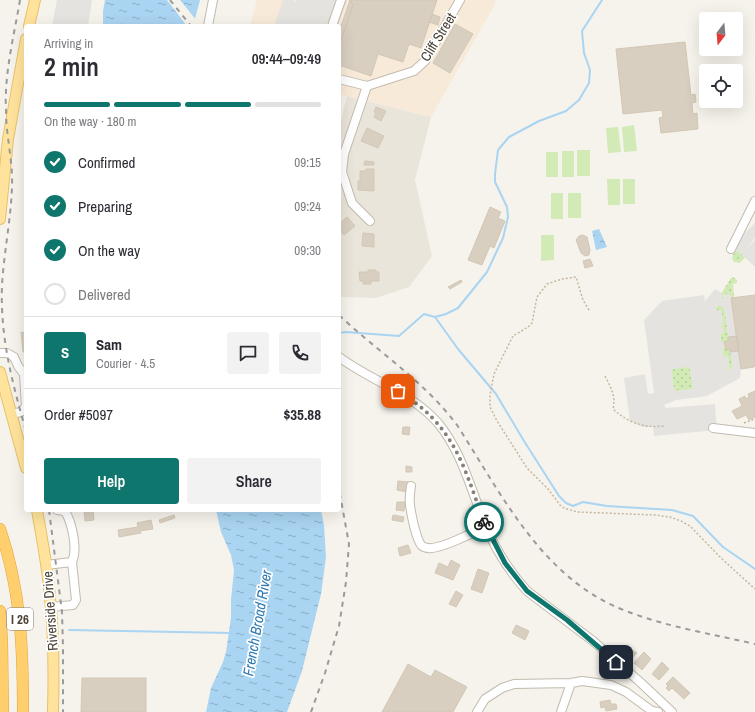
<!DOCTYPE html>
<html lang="en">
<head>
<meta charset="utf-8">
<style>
	:root { --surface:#fff; --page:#f2f2f3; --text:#2b2b33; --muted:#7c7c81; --line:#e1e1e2; --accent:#0f766e }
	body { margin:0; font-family:"Archivo Narrow",sans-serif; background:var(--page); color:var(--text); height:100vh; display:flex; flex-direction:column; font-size:15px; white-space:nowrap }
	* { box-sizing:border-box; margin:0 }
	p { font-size:13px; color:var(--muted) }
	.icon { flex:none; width:22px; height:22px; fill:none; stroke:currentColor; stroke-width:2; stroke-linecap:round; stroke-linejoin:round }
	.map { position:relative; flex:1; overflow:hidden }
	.details { position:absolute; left:24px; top:24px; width:317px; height:488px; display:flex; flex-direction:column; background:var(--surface); border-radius:4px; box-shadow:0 4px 16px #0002 }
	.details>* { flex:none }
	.needle { width:26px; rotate:196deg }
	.buttons { position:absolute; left:699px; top:12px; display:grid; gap:8px }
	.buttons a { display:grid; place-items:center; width:44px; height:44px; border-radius:4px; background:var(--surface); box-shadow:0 4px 16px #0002; font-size:20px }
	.pin { position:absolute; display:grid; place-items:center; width:34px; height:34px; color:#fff; margin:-17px; border-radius:8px; box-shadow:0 2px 6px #0006 }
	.courier { position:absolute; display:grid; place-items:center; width:40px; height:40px; margin:-20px; border:3px solid #0f766e; border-radius:50%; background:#fff; color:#222; box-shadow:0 1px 5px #0007 }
	.overview em { font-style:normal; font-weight:600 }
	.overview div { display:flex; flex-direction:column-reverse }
	.overview { display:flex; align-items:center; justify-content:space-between; height:68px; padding:0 20px }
	h1 { font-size:26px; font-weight:600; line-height:30px }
	.bar { display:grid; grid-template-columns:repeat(4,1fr); gap:6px 4px; align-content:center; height:48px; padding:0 20px }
	.bar i { height:5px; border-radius:3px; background:var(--line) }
	.bar .active { background:var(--accent) }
	.bar p { grid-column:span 4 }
	.line { display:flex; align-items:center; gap:10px; padding:0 20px; border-top:1px solid var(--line) }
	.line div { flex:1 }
	.round { display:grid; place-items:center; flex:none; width:42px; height:42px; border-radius:4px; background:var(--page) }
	ol { padding:0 20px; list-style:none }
	li { display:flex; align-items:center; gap:12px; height:44px }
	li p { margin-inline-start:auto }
	li .icon { padding:4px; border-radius:50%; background:var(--accent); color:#fff; stroke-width:4 }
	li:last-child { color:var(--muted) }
	li i { width:22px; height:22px; border:2px solid var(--line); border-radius:50% }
	.cta { display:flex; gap:8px; margin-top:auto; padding:8px 20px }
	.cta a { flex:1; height:46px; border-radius:4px; background:var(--accent); color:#fff; font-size:16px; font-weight:600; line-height:46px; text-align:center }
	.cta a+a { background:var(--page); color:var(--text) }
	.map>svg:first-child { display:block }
	.residential { fill:#eae5da }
	.commercial { fill:#f7ead8 }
	.grass { fill:url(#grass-dots) }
	.pitch { fill:#d2eab5 }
	.parking { fill:#e5e3e0; fill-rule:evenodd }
	.water { fill:url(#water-ripples) }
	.pier { fill:#f6f3ec }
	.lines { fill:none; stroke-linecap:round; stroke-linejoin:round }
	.stream { stroke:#a9d4f2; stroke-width:2 }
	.building { fill:#d8cfc1; stroke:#d3c7b4 }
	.minor-casing { stroke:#c2bbae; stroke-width:10 }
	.major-casing { stroke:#e6c16a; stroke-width:12 }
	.highway-casing { stroke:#e0a43c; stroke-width:12 }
	.path { stroke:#c4b79f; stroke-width:1.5; stroke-dasharray:2 2; stroke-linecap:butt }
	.minor { stroke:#fff; stroke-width:8 }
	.major { stroke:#ffe39c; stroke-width:10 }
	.highway { stroke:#ffcf6e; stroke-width:11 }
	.rail { stroke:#9a9a9a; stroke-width:2; stroke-dasharray:5 5; stroke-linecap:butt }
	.done { stroke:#878178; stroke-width:4; stroke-dasharray:0 7.2 }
	.route { stroke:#0f766e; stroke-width:5 }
	.labels { text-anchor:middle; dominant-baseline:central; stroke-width:3.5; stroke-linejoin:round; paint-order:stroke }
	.shield { fill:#fff; stroke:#817c74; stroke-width:1 }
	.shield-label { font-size:13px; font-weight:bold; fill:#4b4439 }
	.street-label { font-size:14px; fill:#4b4439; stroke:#fff }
	.water-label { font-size:15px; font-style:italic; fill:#2e7ab2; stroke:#fff }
</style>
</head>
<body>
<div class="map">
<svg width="755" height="712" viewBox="0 0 755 712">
	<defs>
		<pattern id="grass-dots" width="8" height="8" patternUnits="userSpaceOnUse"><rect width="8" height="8" fill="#d2eab5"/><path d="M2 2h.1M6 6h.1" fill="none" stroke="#b6ca9c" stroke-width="1.8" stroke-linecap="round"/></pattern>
		<pattern id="water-ripples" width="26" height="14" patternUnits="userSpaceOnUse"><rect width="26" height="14" fill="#a9d4f2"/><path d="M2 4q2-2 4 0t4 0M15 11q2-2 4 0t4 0" fill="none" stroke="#8caec5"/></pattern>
	</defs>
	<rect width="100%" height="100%" fill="#f6f3ec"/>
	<path class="residential" d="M 347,96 L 431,117 L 415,180 L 432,256 L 409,287 L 376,298 L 341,297 L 339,279 L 339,129 Z"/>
	<path class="commercial" d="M 257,0 L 496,0 L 493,8 L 431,117 L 339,94 L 339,26 L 250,26 Z"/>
	<path class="grass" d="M 755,238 L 742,254 L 745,258 L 739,263 L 733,261 C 731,256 733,254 737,250 L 741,254 Z
		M 733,277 L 737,280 L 737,283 L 733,284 L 734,297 L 731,298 L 729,294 L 723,295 L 724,299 L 723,300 L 721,294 L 731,278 Z
		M 718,304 L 725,308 L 729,342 L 721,342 L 720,334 L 723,327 L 719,327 L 718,326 L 723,325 L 721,310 L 716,310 L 715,309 Z
		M 730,346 L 733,367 L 730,369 L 725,370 L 724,369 L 729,367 L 728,357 L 723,357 L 722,348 Z
		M 689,366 L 690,368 L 693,389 L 674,391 L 671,369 Z"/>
	<path class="pitch" d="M 634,125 L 637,151 L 624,152 L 622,127 Z
		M 618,127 L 621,152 L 608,153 L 606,128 Z
		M 577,150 L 590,150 L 590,176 L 577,176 Z
		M 562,151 L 574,151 L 574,177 L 562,177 Z
		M 546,152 L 558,152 L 558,177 L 546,177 Z
		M 607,179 L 620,179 L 620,205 L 608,205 Z
		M 623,179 L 635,179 L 635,204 L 623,204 Z
		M 551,193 L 563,193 L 563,219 L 551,219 Z
		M 568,193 L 581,193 L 581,218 L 568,218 Z
		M 541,235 L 554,235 L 554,260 L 541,261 Z"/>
	<path class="parking" d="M 57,0 L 92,0 L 88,26 L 52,26 Z
		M 283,0 L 293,0 L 295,2 L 297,0 L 347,0 L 338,26 L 328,26 L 329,22 L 328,21 L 326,26 L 274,26 Z
		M 755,223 L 755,238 L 741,254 L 755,240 L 755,267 L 735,248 L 740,238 Z
		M 715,289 L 722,293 L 721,296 L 723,300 L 724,299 L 723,294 L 729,294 L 731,298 L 741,369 L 740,378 L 707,396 L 676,400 L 664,405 L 666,408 L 715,404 L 717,430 L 654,436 L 653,427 L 643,427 L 630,421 L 624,378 L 645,374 L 648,394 L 654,393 L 644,320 L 662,301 L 704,295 L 705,301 ZM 716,305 L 718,305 L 724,308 L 729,342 L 721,342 L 720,334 L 724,333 L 723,327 L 719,327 L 718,326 L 723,325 L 721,310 L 716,310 ZM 729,346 L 733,367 L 730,369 L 725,370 L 724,369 L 729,368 L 728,356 L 723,357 L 722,348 ZM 689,367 L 690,368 L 693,389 L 674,391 L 671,369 Z"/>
	<path class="water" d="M 105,0 L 200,0 L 193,26 L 103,26 L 103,11 Z
		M 599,229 L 607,247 L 596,250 L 592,231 Z
		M 216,510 L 321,510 L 324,525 L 326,557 L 321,594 L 302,671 L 287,712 L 206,712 L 211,688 L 223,662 L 226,652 L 231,618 L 231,600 L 234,570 L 231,555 L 221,532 Z"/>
	<path class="pier" d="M 167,0 L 180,0 L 197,21 L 195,26 L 187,26 Z"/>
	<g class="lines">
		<path class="stream" d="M 435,317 L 458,349 L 496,394 L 524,441 L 559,496 L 566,503 L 573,506 L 583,502 L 607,506 L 672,510 L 693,516 L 723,547 L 755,569
			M 339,333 L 346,332 L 399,336 L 424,314 L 435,317 L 446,314 L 458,308 L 487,272 L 503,238 L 508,217 L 507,207 L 495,182 L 495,174 L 498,150 L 509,137 L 539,121 L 566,111 L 579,100 L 589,83 L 590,70 L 584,53 L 582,31 L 602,0
			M 69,630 L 231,633"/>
	</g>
	<path class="building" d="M 350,0 L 437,0 L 421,48 L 409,44 L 403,62 L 378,54 L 371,76 L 339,65 L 339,46 L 353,5 Z
		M 350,0 L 353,5 L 339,46 L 339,32 Z
		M 432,14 L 440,17 L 438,25 L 429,22 Z
		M 455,24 L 473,34 L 450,73 L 433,63 Z
		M 685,42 L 691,95 L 695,94 L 696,102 L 692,103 L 693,114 L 697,113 L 698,129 L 661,133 L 659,118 L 663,117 L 662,110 L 623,114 L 616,49 Z
		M 376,107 L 386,111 L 381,121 L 374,117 L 376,113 L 374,112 Z
		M 367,128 L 384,136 L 378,148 L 361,141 Z
		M 365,161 L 374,162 L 374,165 L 364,165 Z
		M 366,169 L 374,169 L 374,191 L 358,190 L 358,181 L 360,181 L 360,171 L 366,171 Z
		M 490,207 L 501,212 L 498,218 L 505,221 L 494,248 L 490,246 L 482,265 L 468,260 Z
		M 347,217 L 355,226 L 344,235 L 339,229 L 339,224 Z
		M 363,233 L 374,234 L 374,247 L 362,246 Z
		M 583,235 L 587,237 L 590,250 L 589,255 L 585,256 L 581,253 L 576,240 L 579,236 Z
		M 590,259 L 593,266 L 585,268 L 583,261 Z
		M 368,270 L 376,270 L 376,272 L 379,272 L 379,281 L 371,281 L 371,284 L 363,284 L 363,281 L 360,281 L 359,272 L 368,272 Z
		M 461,280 L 462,282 L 450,289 L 448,287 Z
		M 755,295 L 755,364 L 754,367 L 741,369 L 731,298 Z
		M 21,332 L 26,333 L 26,352 L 23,352 Z
		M 737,336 L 739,351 L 730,352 L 729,349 L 726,350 L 724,342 L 728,341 L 728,337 Z
		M 755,391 L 755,417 L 749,420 L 746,415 L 737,419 L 732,411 L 742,406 L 739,399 L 745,396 L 746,399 L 749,397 L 748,394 Z
		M 403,427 L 410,427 L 409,435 L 402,434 Z
		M 406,466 L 412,467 L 412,472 L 406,472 Z
		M 398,481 L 409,482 L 407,492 L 397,490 Z
		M 397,502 L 405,502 L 404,511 L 396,510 Z
		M 84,510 L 93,510 L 94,520 L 85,521 Z
		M 174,515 L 175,518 L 160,523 L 159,520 Z
		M 393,515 L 404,517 L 403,522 L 392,520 Z
		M 151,520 L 153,529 L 140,531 L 141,533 L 119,537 L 118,530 L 138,527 L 137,523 Z
		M 408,545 L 411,553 L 400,556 L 398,548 Z
		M 451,560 L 460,565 L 453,580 L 435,573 L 439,563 L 448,567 Z
		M 478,569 L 489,573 L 482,593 L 471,589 Z
		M 456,591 L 463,595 L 456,607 L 449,604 Z
		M 516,625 L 529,631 L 525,640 L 512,633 Z
		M 630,649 L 637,653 L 630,660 L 625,654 Z
		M 644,652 L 651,659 L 642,670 L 634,663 Z
		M 662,662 L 669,669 L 659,680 L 652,674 Z
		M 408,664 L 431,677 L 435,670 L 467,687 L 453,712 L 382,712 Z
		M 673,677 L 690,693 L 684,699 L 672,688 L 669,691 L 666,688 L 668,686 L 666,684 Z
		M 82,678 L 146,678 L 146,712 L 81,712 Z
		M 610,700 L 611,704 L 616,704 L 617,709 L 606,711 L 605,707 L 601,708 L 600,702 Z"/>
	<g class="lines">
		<defs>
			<path id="minor" d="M 208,26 L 213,0
				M 332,26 L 341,0
				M 339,79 L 367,86 L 414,71 L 425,61 L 460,0
				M 367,86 L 344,154 L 342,172 L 352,203 L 370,221
				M 731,249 L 755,201
				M 0,353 L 7,353 L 14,357 L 18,366 L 24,374 L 26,406 L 21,412 L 11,414
				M 339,357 C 371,381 411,392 438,423 C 462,452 471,490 485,524 C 495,549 509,571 527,591 L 593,641 L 640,682 L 672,712
				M 713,428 L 755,433
				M 411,486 C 410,492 409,498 410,505 C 411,513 416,540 422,546 C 423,547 427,548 428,548 C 439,550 475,532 486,526
				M 46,565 L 72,562
				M 51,607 L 73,605 L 76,600 L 72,562 C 78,549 72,523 65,511 L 57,510
				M 477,712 L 485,699 L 502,688 L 514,684 L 571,683 L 582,681 L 611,685 L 626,692 L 652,711 L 658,712
				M 561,712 L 571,683"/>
			<path id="major" d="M 29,26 L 35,0
				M 0,219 L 8,139 L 26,39
				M 0,372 L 26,468
				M 37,510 C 42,539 48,569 50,598 C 54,636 54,674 53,712"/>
			<path id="highway" d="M 0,529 C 21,591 23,647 23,712
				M 0,611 L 2,641 L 3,712"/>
		</defs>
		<use href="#minor" class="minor-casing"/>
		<use href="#major" class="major-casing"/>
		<use href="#highway" class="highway-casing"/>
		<path class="path" d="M 589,310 L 583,300 L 576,277 L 562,279 L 547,284 L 537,297 L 532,323 L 528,327 L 513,336 L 494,374 L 490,395 L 490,407 L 497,421 L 527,468 L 548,489 L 560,505 L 564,508 L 577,512 L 655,515 L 670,517 L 681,521 L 690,526 L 721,558 L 755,589
			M 605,376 C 611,388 616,396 613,409 C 628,423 644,428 664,426
			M 744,423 L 755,419"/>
		<use href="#minor" class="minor"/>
		<use href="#major" class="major"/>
		<use href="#highway" class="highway"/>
		<path class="rail" d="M 20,0 C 14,36 4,74 6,111 C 6,136 13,161 12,186 C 11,219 4,252 2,285 C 0,337 12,382 26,431
			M 170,0 L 191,26
			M 339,315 C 378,352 424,381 457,425 C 502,495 543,580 626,611 C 667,627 712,634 755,644
			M 49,510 L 62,612 L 63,648 L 63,712
			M 311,712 L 325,673 L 339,626 L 346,582 L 349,544 L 339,489"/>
	</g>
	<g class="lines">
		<path class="done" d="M 398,391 C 454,425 463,464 484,522"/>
		<path class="route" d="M 484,522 L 505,563 L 527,591 L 567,620 L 616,662"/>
	</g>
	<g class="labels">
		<rect class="shield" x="7" y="608" width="26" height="22" rx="3"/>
		<g class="shield-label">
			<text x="20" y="619">I 26</text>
		</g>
		<g class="street-label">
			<text transform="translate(438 37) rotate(-58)">Cliff Street</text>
			<text transform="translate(50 611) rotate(-94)">Riverside Drive</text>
		</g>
		<g class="water-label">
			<text transform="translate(257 623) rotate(-80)">French Broad River</text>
		</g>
	</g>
</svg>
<div class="buttons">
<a><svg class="needle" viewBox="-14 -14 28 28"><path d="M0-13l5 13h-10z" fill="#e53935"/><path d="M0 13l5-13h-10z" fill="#7c7c81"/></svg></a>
<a><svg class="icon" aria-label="locate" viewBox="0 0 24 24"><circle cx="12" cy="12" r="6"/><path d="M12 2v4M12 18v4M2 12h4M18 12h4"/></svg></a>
</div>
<div class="pin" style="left:398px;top:391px;background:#ea580c"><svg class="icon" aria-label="bag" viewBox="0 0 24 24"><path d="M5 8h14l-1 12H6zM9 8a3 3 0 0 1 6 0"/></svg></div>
<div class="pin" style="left:616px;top:662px;background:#1f2937"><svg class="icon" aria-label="home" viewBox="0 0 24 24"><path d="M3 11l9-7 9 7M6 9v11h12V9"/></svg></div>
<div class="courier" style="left:484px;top:522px"><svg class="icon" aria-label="bike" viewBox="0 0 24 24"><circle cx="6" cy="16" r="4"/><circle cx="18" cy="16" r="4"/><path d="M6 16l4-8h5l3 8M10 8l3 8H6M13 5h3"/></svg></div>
<section class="details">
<div class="overview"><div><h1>2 min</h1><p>Arriving in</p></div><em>09:44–09:49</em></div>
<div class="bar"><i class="active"></i><i class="active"></i><i class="active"></i><i></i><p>On the way · 180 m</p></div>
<ol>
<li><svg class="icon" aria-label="check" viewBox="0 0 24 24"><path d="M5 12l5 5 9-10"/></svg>Confirmed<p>09:15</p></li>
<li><svg class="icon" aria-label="check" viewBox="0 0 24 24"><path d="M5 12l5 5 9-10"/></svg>Preparing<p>09:24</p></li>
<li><svg class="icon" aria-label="check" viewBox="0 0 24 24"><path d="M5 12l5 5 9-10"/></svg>On the way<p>09:30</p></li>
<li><i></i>Delivered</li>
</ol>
<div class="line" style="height:72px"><b class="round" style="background:var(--accent);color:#fff">S</b><div><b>Sam</b><p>Courier · 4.5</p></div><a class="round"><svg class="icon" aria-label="chat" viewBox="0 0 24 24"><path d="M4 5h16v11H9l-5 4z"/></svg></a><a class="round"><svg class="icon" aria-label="phone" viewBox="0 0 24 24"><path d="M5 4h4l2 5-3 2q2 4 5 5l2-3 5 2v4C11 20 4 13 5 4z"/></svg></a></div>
<div class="line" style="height:52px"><div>Order #5097</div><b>$35.88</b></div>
<div class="cta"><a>Help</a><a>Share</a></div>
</section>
</div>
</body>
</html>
